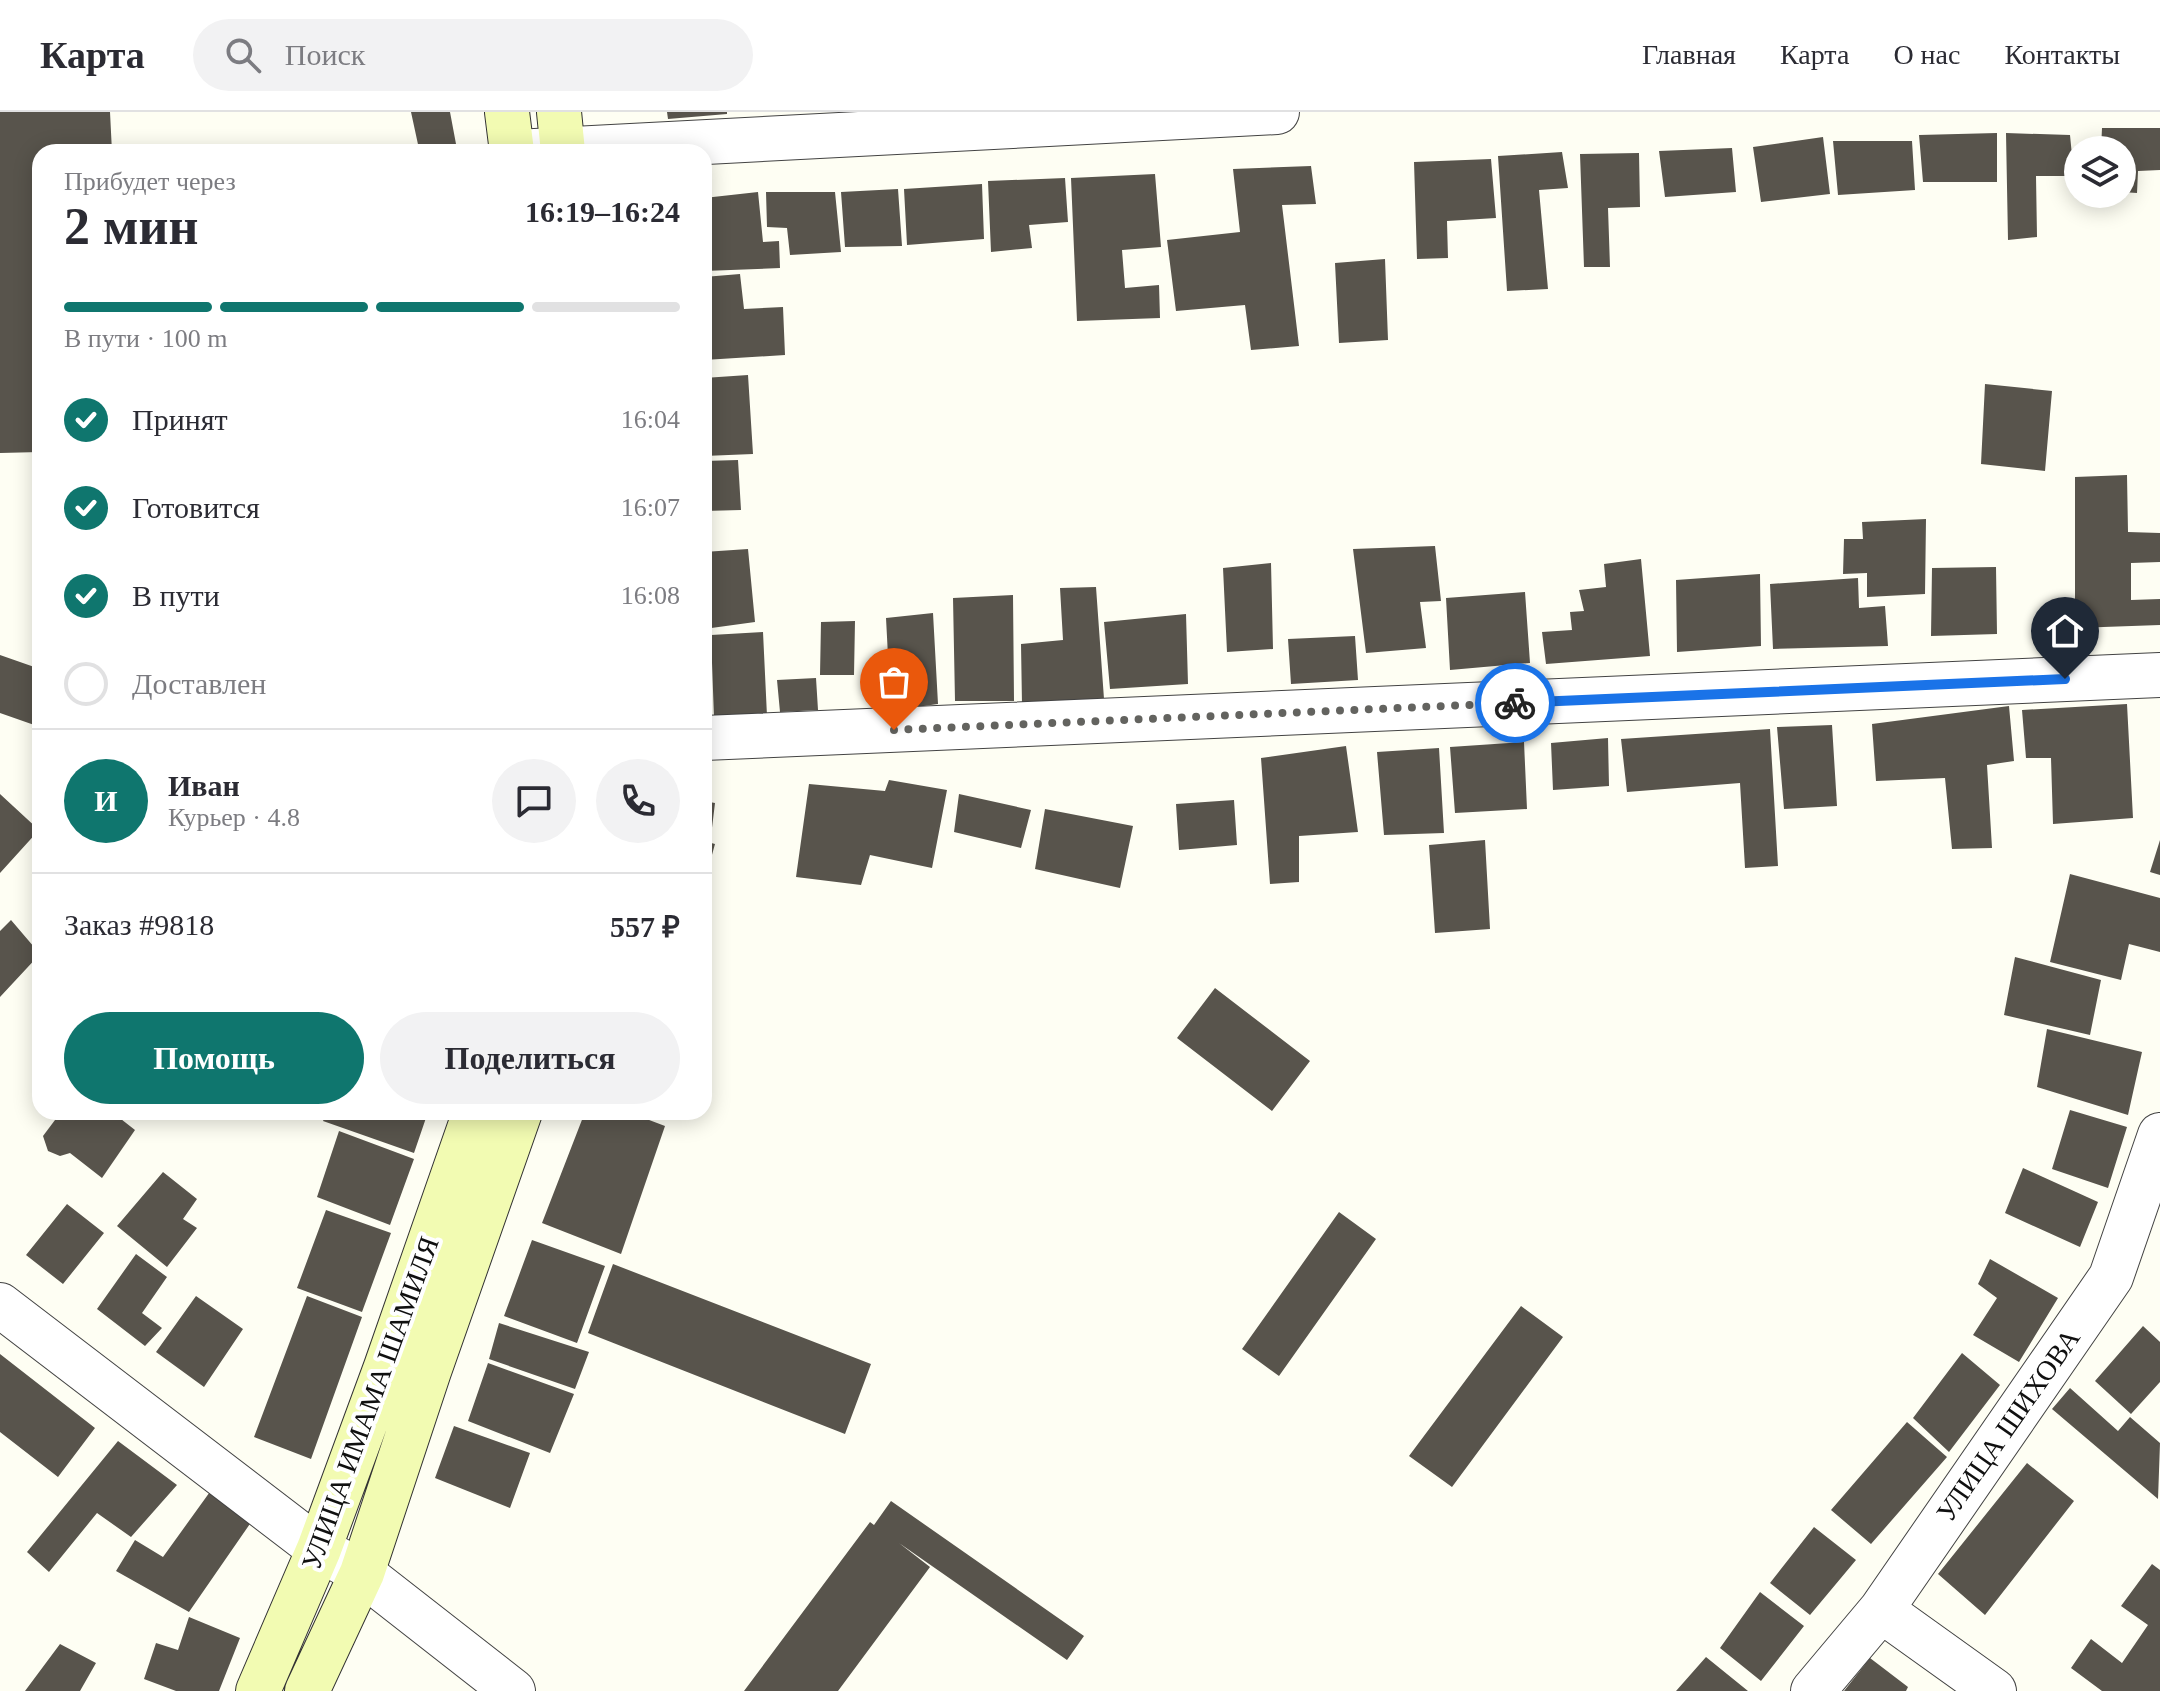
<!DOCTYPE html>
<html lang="ru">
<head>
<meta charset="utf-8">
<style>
	:root { --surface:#fff; --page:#f2f2f3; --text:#2b2b33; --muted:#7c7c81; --line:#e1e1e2; --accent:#0f766e }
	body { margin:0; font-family:Georgia,serif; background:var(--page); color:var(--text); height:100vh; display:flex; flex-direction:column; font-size:30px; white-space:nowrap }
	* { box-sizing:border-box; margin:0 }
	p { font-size:26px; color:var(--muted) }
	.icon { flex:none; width:44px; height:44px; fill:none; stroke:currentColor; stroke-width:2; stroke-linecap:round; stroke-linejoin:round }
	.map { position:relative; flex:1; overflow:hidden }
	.panel { position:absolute; left:32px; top:32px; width:680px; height:976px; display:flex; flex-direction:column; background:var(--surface); border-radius:24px; box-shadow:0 4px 20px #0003 }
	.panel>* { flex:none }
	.fabs { position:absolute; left:2064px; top:24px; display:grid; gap:16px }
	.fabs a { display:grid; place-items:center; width:72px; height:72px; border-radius:50%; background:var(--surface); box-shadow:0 4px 20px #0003; font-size:40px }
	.pin { position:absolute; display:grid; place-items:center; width:68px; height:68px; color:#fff; margin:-82px -34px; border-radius:50% 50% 50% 0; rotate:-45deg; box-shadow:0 0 8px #0007 }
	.pin .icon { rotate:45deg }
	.courier { position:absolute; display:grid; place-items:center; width:80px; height:80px; margin:-40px; border:6px solid #1a73e8; border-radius:50%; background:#fff; color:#222; box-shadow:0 2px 10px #0007 }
	.head em { font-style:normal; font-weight:600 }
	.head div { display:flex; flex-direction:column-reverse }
	.head { display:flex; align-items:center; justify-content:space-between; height:136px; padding:0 32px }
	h1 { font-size:52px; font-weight:600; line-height:60px }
	.bar { display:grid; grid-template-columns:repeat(4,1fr); gap:12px 8px; align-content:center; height:96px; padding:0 32px }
	.bar i { height:10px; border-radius:6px; background:var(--line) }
	.bar .active { background:var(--accent) }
	.bar p { grid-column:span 4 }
	.line { display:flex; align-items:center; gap:20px; padding:0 32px; border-top:2px solid var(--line) }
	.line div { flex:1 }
	.round { display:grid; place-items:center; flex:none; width:84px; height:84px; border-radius:42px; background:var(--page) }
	ol { padding:0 32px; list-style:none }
	li { display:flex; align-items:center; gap:24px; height:88px }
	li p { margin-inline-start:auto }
	li .icon { padding:8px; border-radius:50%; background:var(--accent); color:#fff; stroke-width:4 }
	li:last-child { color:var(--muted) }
	li i { width:44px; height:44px; border:4px solid var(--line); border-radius:50% }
	.primary-button { display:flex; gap:16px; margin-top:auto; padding:16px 32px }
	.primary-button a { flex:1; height:92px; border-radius:48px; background:var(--accent); color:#fff; font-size:32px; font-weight:600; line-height:92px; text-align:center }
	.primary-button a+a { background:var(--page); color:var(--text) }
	header { display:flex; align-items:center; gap:48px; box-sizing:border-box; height:112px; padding:0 40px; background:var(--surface); border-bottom:2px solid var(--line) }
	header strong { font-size:38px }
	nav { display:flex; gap:44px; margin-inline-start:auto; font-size:28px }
	.search { width:560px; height:72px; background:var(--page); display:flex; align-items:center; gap:20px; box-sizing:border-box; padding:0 28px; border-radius:44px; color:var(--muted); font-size:30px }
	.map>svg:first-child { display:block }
	.building { fill:#58544c }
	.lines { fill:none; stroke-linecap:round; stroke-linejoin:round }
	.street-casing { stroke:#434343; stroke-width:46 }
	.secondary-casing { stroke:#323232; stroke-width:46 }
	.street { stroke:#fff; stroke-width:44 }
	.secondary { stroke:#f2fbb2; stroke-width:44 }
	.done { stroke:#63635f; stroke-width:8; stroke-dasharray:0 14.4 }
	.route { stroke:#1a73e8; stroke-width:10 }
	.labels { text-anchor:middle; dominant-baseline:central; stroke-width:8; stroke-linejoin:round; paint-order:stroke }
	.street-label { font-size:28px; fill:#101010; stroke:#fff }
</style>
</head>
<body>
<header>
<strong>Карта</strong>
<div class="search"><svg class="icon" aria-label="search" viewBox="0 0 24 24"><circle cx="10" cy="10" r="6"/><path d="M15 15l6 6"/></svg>Поиск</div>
<nav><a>Главная</a><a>Карта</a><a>О нас</a><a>Контакты</a></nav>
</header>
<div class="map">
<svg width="2160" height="1579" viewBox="0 0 2160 1579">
	<rect width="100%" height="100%" fill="#fefef3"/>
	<path class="building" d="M 0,0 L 110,0 L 112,40 L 40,40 L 40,340 L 0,341 Z
		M 411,0 L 450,0 L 456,32 L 419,37 Z
		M 667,0 L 727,0 L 727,2 L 668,7 Z
		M 2102,16 L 2160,16 L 2160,58 L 2138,59 L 2137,81 L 2122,80 L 2122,38 L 2101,38 Z
		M 1997,21 L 1997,70 L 1923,70 L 1919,23 Z
		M 2006,21 L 2070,23 L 2074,64 L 2036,64 L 2037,125 L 2008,128 Z
		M 1823,25 L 1830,82 L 1761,90 L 1753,35 Z
		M 1833,29 L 1912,29 L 1915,78 L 1838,83 Z
		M 1732,36 L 1736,80 L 1665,85 L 1659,39 Z
		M 1562,40 L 1568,76 L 1539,78 L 1548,177 L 1507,179 L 1498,44 Z
		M 1639,41 L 1640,95 L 1608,96 L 1610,155 L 1584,155 L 1580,42 Z
		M 1491,47 L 1496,106 L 1447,109 L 1448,146 L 1417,147 L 1414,50 Z
		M 1311,54 L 1316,92 L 1282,93 L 1299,234 L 1251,238 L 1245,193 L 1176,199 L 1167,128 L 1240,120 L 1233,57 Z
		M 1155,62 L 1161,135 L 1122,138 L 1125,176 L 1159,173 L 1160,206 L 1077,209 L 1071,66 Z
		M 1065,66 L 1068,110 L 1029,113 L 1032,136 L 991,140 L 988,69 Z
		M 982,72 L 984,127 L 907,133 L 904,77 Z
		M 898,77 L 902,134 L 845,135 L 841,80 Z
		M 758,80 L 763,130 L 779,129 L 780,156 L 704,159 L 704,86 Z
		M 766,80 L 835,80 L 841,140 L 790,143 L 787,116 L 767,115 Z
		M 1385,147 L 1388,228 L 1339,231 L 1335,151 Z
		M 740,162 L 744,197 L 783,195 L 785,243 L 704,248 L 704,165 Z
		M 748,263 L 753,342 L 704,344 L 704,266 Z
		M 1985,272 L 2052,279 L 2045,359 L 1981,352 Z
		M 738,348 L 741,398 L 704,399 L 704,349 Z
		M 2127,363 L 2128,420 L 2160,421 L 2160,450 L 2131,451 L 2131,488 L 2160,487 L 2160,513 L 2075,516 L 2075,365 Z
		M 1926,407 L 1925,482 L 1867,485 L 1867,461 L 1843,462 L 1844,427 L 1863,427 L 1862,410 Z
		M 1435,434 L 1441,489 L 1420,490 L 1426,536 L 1366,541 L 1353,437 Z
		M 748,437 L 755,510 L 704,517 L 704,440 Z
		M 1641,447 L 1650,544 L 1546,552 L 1542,520 L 1572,518 L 1570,500 L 1584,499 L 1579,478 L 1606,475 L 1604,452 Z
		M 1271,451 L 1273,537 L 1227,540 L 1223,456 Z
		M 1996,455 L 1997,522 L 1931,524 L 1932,456 Z
		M 1760,462 L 1761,534 L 1677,540 L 1676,468 Z
		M 1858,466 L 1859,496 L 1885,494 L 1888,534 L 1773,537 L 1770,472 Z
		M 1096,475 L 1104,587 L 1022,593 L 1021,532 L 1063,528 L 1060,476 Z
		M 1525,480 L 1530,551 L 1450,558 L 1446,486 Z
		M 1013,483 L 1014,589 L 955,589 L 953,486 Z
		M 933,501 L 938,592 L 902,597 L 899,542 L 888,544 L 886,506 Z
		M 1186,502 L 1188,572 L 1110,577 L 1104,510 Z
		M 855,509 L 854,563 L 820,563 L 821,510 Z
		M 763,520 L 767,604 L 714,606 L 711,523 Z
		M 1355,524 L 1358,568 L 1291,572 L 1288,527 Z
		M 0,543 L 40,557 L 40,615 L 0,601 Z
		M 816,566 L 818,598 L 780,600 L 777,568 Z
		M 2127,592 L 2133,706 L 2053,712 L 2051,646 L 2026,646 L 2022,598 Z
		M 2009,594 L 2014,649 L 1987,653 L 1992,736 L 1952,737 L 1945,666 L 1876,669 L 1872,612 Z
		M 1832,613 L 1837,694 L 1784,697 L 1777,615 Z
		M 1770,617 L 1778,754 L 1745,756 L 1740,671 L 1627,680 L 1621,627 Z
		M 1608,626 L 1609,674 L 1553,678 L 1551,631 Z
		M 1524,630 L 1527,697 L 1455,701 L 1450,635 Z
		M 1346,634 L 1358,720 L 1299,724 L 1299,770 L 1270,772 L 1261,646 Z
		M 1439,636 L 1444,721 L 1384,723 L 1377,640 Z
		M 889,668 L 947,678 L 932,756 L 870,743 L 861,773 L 796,765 L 809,672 L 885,679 Z
		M 0,682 L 39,718 L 0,761 Z
		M 959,682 L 1031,698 L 1021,736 L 954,720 Z
		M 1234,688 L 1237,733 L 1179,738 L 1176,692 Z
		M 704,689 L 715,691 L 711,724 L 704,722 Z
		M 1045,697 L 1133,714 L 1120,776 L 1035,757 Z
		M 1485,728 L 1490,817 L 1435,821 L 1429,733 Z
		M 2160,728 L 2160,763 L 2150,760 Z
		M 704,729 L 715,732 L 705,768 L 704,768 Z
		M 2070,762 L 2160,786 L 2160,840 L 2129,832 L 2121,868 L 2050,850 Z
		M 11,808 L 40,842 L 0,885 L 0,819 Z
		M 2015,845 L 2101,868 L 2090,923 L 2004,903 Z
		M 1215,876 L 1310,949 L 1272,999 L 1177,926 Z
		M 2047,917 L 2142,940 L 2128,1003 L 2037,975 Z
		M 2070,998 L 2127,1015 L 2108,1076 L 2052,1057 Z
		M 61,1000 L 112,1000 L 135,1018 L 102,1066 L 70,1041 L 60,1044 L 48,1039 L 43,1024 Z
		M 327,1000 L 428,1000 L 414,1041 L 323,1009 Z
		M 585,1000 L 628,1000 L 665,1014 L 621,1142 L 542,1111 Z
		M 339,1019 L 414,1047 L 390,1113 L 317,1085 Z
		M 2023,1056 L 2098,1090 L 2080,1135 L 2005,1101 Z
		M 163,1060 L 197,1087 L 183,1107 L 197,1116 L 167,1155 L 117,1114 Z
		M 67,1092 L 104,1121 L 63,1172 L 26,1143 Z
		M 326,1098 L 391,1121 L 362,1200 L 297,1176 Z
		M 1339,1100 L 1376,1127 L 1279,1264 L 1242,1237 Z
		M 532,1128 L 605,1154 L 577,1231 L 504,1204 Z
		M 136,1142 L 167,1165 L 142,1201 L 162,1216 L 145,1234 L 97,1197 Z
		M 1990,1147 L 2058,1186 L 2019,1250 L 1973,1223 L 1997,1186 L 1978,1172 Z
		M 613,1152 L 871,1252 L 845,1322 L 588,1221 Z
		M 196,1184 L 243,1217 L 204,1275 L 156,1240 Z
		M 307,1184 L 362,1205 L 311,1347 L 254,1325 Z
		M 1521,1194 L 1563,1225 L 1452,1375 L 1409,1344 Z
		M 499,1211 L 589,1240 L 575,1277 L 489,1247 Z
		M 2143,1214 L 2160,1230 L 2160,1270 L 2131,1302 L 2095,1269 Z
		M 1962,1241 L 2000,1273 L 1949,1340 L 1913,1306 Z
		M 0,1242 L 95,1316 L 58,1365 L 0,1320 Z
		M 488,1251 L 574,1282 L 550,1341 L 468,1309 Z
		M 2070,1276 L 2118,1319 L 2130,1305 L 2160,1331 L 2158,1387 L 2052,1297 Z
		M 1907,1310 L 1947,1345 L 1871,1432 L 1831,1398 Z
		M 454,1314 L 530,1341 L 510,1396 L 435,1366 Z
		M 118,1329 L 177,1373 L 131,1425 L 97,1401 L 49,1460 L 27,1440 Z
		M 2027,1351 L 2074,1389 L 1985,1503 L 1938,1462 Z
		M 212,1377 L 254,1406 L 189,1500 L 116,1459 L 135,1428 L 163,1445 Z
		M 891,1389 L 1084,1524 L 1067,1548 L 899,1431 L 930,1455 L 838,1579 L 744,1579 L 870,1410 L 874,1413 Z
		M 1814,1415 L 1856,1448 L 1810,1503 L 1770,1471 Z
		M 2152,1452 L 2160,1458 L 2160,1579 L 2102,1579 L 2071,1556 L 2091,1527 L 2122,1551 L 2148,1513 L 2121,1494 Z
		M 1760,1480 L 1804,1514 L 1761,1569 L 1720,1536 Z
		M 189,1505 L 240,1526 L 219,1579 L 176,1579 L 144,1567 L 156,1531 L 178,1538 Z
		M 60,1532 L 96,1551 L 80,1579 L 25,1579 Z
		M 1706,1545 L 1748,1579 L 1676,1579 Z
		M 1870,1546 L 1908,1575 L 1906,1579 L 1844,1579 Z"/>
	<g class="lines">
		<defs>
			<path id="street" d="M 516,40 L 1277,0
				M 704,626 L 2160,563
				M 0,1193 L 319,1437 L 362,1461 L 513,1579
				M 1881,1498 L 1994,1579
				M 1813,1579 L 1881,1498 L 2111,1165 L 2160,1023"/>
			<path id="secondary" d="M 507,0 L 512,40
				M 559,0 L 563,40
				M 258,1579 L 319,1437 L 386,1255 L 475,1000
				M 307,1579 L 362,1461 L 429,1259 L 520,1000"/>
		</defs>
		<use href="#street" class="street-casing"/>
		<use href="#secondary" class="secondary-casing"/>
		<use href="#street" class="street"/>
		<use href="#secondary" class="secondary"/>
	</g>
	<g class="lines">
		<path class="done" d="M 894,618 L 1515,591"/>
		<path class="route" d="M 1515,591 L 2065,567"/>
	</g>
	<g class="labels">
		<g class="street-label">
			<text transform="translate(370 1291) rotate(-70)">УЛИЦА ИМАМА ШАМИЛЯ</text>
			<text transform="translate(2008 1313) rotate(-55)">УЛИЦА ШИХОВА</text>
		</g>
	</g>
</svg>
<div class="fabs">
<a><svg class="icon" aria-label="layers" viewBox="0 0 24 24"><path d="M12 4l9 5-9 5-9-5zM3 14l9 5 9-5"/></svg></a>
</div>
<div class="pin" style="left:894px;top:618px;background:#ea580c"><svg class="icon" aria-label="bag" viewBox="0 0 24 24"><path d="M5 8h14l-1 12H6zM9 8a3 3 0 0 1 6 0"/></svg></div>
<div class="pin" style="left:2065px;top:567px;background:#1f2937"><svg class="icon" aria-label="home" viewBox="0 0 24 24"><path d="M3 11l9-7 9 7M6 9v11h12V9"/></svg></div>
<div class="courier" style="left:1515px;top:591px"><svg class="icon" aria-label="bike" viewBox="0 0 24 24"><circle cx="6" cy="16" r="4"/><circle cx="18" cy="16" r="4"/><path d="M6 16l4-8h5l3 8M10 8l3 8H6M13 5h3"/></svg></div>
<section class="panel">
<div class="head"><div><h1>2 мин</h1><p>Прибудет через</p></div><em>16:19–16:24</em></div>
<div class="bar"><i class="active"></i><i class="active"></i><i class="active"></i><i></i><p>В пути · 100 m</p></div>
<ol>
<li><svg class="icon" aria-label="check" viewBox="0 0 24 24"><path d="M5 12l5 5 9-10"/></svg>Принят<p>16:04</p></li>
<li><svg class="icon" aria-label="check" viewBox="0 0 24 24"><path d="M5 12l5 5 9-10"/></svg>Готовится<p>16:07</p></li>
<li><svg class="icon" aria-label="check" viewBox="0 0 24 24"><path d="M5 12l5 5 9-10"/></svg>В пути<p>16:08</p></li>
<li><i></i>Доставлен</li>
</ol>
<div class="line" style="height:144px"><b class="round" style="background:var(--accent);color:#fff">И</b><div><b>Иван</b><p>Курьер · 4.8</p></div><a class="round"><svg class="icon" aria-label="chat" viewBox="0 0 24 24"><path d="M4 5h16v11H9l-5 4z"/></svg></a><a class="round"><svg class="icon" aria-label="phone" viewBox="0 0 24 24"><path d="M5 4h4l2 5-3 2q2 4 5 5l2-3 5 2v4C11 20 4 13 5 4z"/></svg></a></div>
<div class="line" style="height:104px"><div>Заказ #9818</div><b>557 ₽</b></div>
<div class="primary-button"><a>Помощь</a><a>Поделиться</a></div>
</section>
</div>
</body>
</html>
